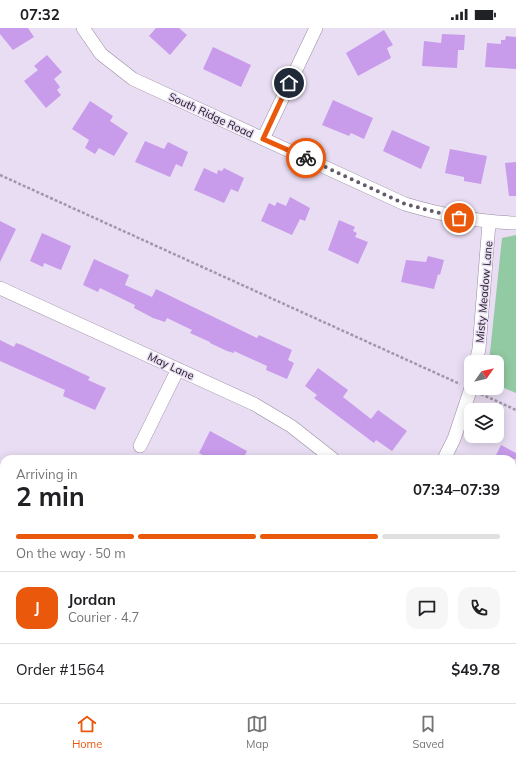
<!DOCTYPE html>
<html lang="en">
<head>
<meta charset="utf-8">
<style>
	:root { --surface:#fff; --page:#f6f6f6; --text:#202124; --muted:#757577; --line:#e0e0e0; --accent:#ea580c }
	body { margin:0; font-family:Mulish,sans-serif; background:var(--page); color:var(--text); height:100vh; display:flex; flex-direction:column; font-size:15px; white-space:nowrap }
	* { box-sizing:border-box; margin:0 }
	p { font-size:13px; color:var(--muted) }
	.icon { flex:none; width:22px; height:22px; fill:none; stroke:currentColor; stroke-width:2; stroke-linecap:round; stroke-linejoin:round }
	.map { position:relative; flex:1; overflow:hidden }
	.sheet { position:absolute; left:0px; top:427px; width:516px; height:248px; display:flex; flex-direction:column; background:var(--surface); border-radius:12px 12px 0 0; box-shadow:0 2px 10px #0003 }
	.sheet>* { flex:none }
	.needle { width:26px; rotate:56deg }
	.fabs { position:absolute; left:464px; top:327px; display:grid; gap:8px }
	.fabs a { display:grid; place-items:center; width:40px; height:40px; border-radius:8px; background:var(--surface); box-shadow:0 2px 10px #0003; font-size:20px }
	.pin { position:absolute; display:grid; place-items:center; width:34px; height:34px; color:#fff; margin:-17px; border:2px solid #fff; border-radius:50%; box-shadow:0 1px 4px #0007 }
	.courier { position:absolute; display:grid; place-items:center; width:40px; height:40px; margin:-20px; border:3px solid #ea580c; border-radius:50%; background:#fff; color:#222; box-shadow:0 1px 5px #0007 }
	.headline em { font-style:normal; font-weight:700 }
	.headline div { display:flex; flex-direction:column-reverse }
	.headline { display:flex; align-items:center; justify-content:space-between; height:68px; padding:0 16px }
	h1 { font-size:26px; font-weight:700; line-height:30px }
	.bar { display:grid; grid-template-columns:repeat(4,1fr); gap:6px 4px; align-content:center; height:48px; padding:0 16px }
	.bar i { height:5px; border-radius:3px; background:var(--line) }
	.bar .active { background:var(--accent) }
	.bar p { grid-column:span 4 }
	.line { display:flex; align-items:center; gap:10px; padding:0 16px; border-top:1px solid var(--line) }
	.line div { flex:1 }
	.round { display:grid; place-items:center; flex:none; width:42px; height:42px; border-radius:12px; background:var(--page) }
	.status { display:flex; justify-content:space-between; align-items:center; height:28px; padding:0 20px; background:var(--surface); direction:ltr }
	.status svg { height:11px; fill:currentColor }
	.tab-bar { display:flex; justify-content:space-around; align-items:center; height:56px; border-top:1px solid var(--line); background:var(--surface); font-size:11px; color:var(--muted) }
	.tab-bar a { display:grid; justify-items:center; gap:2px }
	.tab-bar .active { color:var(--accent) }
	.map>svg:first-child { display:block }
	.green { fill:#92caa3 }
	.building { fill:#c89beb }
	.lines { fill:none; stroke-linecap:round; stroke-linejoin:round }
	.street-casing { stroke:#968b9f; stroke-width:14 }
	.path { stroke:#a097a8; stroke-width:2.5; stroke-dasharray:3 2; stroke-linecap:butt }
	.street { stroke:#fff; stroke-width:13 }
	.done { stroke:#645d69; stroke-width:4; stroke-dasharray:0 7.2 }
	.route { stroke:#ea580c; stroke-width:5 }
	.labels { text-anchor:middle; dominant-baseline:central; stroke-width:3; stroke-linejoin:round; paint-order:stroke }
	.street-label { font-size:11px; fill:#1c181f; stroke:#e9ddf3 }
</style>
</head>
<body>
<div class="status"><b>07:32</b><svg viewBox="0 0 49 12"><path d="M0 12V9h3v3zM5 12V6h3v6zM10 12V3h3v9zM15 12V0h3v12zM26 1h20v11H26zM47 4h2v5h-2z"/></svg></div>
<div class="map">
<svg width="516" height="675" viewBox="0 0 516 675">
	<rect width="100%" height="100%" fill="#e9ddf3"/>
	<path class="green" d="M 516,207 L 516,365 L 497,357 L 497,334 L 489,334 L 502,210 Z"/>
	<path class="building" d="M 0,0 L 28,0 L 34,9 L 13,22 L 0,6 Z
		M 156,0 L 179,0 L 187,7 L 170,27 L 149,8 Z
		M 384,2 L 393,17 L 387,20 L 391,30 L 358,48 L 346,25 Z
		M 442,6 L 465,7 L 464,22 L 458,22 L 457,40 L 422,38 L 424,13 L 441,15 Z
		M 506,8 L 516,9 L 516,41 L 485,39 L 487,15 L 501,16 L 501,12 L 505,12 Z
		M 213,19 L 251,37 L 241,59 L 203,41 Z
		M 47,27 L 62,44 L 54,51 L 60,59 L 57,62 L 61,67 L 46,80 L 24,53 L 38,42 L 34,38 Z
		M 333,72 L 373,90 L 364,111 L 351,105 L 349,108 L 322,97 Z
		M 90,73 L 113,88 L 110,93 L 128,105 L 114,128 L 99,120 L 95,126 L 85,120 L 89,112 L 72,101 Z
		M 392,102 L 430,119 L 421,141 L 383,123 Z
		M 145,113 L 164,121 L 168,114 L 188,124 L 182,139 L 176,136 L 170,149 L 135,134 Z
		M 450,121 L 487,128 L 481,156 L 464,153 L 464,149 L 445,145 Z
		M 516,134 L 516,168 L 509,168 L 505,135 Z
		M 204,140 L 217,146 L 218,142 L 222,143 L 224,140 L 244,150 L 238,164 L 231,161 L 224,175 L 194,162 Z
		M 290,169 L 310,180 L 305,193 L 300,191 L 292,207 L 261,193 L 269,175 L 275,178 L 277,174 L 286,178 Z
		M 339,192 L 355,199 L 353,203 L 357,205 L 355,209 L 368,214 L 358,236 L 328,222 Z
		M 0,193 L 16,201 L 0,234 Z
		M 42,205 L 71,218 L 61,242 L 44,235 L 43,239 L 30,233 Z
		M 428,228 L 444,232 L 440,247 L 438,246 L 434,261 L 401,254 L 406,232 L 426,234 Z
		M 94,231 L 129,247 L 125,257 L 152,269 L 156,261 L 257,310 L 259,307 L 292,322 L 288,332 L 294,335 L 287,351 L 266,342 L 267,338 L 234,323 L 234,325 L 227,323 L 210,315 L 210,314 L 190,305 L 192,302 L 167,290 L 165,294 L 153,290 L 134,280 L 135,277 L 100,260 L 98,264 L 83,257 Z
		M 0,312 L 14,319 L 16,315 L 22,317 L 90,349 L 88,352 L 106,360 L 95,382 L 63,368 L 65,362 L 0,333 Z
		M 318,340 L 348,362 L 343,369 L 371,391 L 378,382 L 407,403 L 392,423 L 376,412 L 374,415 L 314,370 L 317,367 L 305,358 Z
		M 210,403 L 247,423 L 243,431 L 210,431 L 199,425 Z
		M 501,417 L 516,425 L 516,431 L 494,431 Z"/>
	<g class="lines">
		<defs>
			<path id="street" d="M 83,0 L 101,26 L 133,51 L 405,176 C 442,187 477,194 516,195
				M 263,111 L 316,0
				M 0,260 L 254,376 L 291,398 L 333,431
				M 476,334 L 479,321 L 489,195
				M 140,418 L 178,341
				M 444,431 L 454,411 L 471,360
				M 0,584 L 4,590
				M 512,586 L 516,589
				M 58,671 L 60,675
				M 293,671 L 296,675
				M 169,675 L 175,671"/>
		</defs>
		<use href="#street" class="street-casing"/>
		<path class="path" d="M 0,147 L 460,356
			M 481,366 L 516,382"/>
		<use href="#street" class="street"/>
	</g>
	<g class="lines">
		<path class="done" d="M 306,130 L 405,176 L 459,190"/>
		<path class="route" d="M 289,55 L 263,111 L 306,130"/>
	</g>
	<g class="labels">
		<g class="street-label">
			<text transform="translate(211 87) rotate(25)">South Ridge Road</text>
			<text transform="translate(484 264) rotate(-85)">Misty Meadow Lane</text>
			<text transform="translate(171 338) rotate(25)">May Lane</text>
		</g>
	</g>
</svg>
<div class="fabs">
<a><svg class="needle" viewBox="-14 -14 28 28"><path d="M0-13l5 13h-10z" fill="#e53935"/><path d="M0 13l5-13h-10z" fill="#757577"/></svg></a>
<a><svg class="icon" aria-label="layers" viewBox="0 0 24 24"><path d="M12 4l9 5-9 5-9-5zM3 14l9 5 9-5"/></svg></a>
</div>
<div class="pin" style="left:459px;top:190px;background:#ea580c"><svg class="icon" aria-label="bag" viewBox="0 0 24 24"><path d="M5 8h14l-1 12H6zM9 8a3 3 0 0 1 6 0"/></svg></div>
<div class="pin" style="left:289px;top:55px;background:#1f2937"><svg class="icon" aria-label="home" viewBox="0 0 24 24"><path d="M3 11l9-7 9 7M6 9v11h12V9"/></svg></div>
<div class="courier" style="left:306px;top:130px"><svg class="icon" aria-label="bike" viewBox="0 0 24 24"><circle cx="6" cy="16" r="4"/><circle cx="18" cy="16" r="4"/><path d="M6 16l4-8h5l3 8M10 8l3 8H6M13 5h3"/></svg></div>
<section class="sheet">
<div class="headline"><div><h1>2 min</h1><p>Arriving in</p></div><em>07:34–07:39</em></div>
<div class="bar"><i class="active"></i><i class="active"></i><i class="active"></i><i></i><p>On the way · 50 m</p></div>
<div class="line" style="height:72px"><b class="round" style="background:var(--accent);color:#fff">J</b><div><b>Jordan</b><p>Courier · 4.7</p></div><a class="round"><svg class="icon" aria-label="chat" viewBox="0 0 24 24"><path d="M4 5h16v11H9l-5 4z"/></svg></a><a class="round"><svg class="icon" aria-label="phone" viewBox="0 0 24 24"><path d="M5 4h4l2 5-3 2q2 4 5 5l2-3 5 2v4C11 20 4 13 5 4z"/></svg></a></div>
<div class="line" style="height:52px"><div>Order #1564</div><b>$49.78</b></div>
</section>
</div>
<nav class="tab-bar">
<a class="active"><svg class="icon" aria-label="home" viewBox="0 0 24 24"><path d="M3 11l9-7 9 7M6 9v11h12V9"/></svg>Home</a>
<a><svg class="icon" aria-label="map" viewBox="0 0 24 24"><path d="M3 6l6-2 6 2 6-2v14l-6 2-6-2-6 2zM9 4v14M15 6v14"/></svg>Map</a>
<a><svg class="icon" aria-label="saved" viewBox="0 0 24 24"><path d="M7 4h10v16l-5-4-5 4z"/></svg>Saved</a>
</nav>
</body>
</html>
